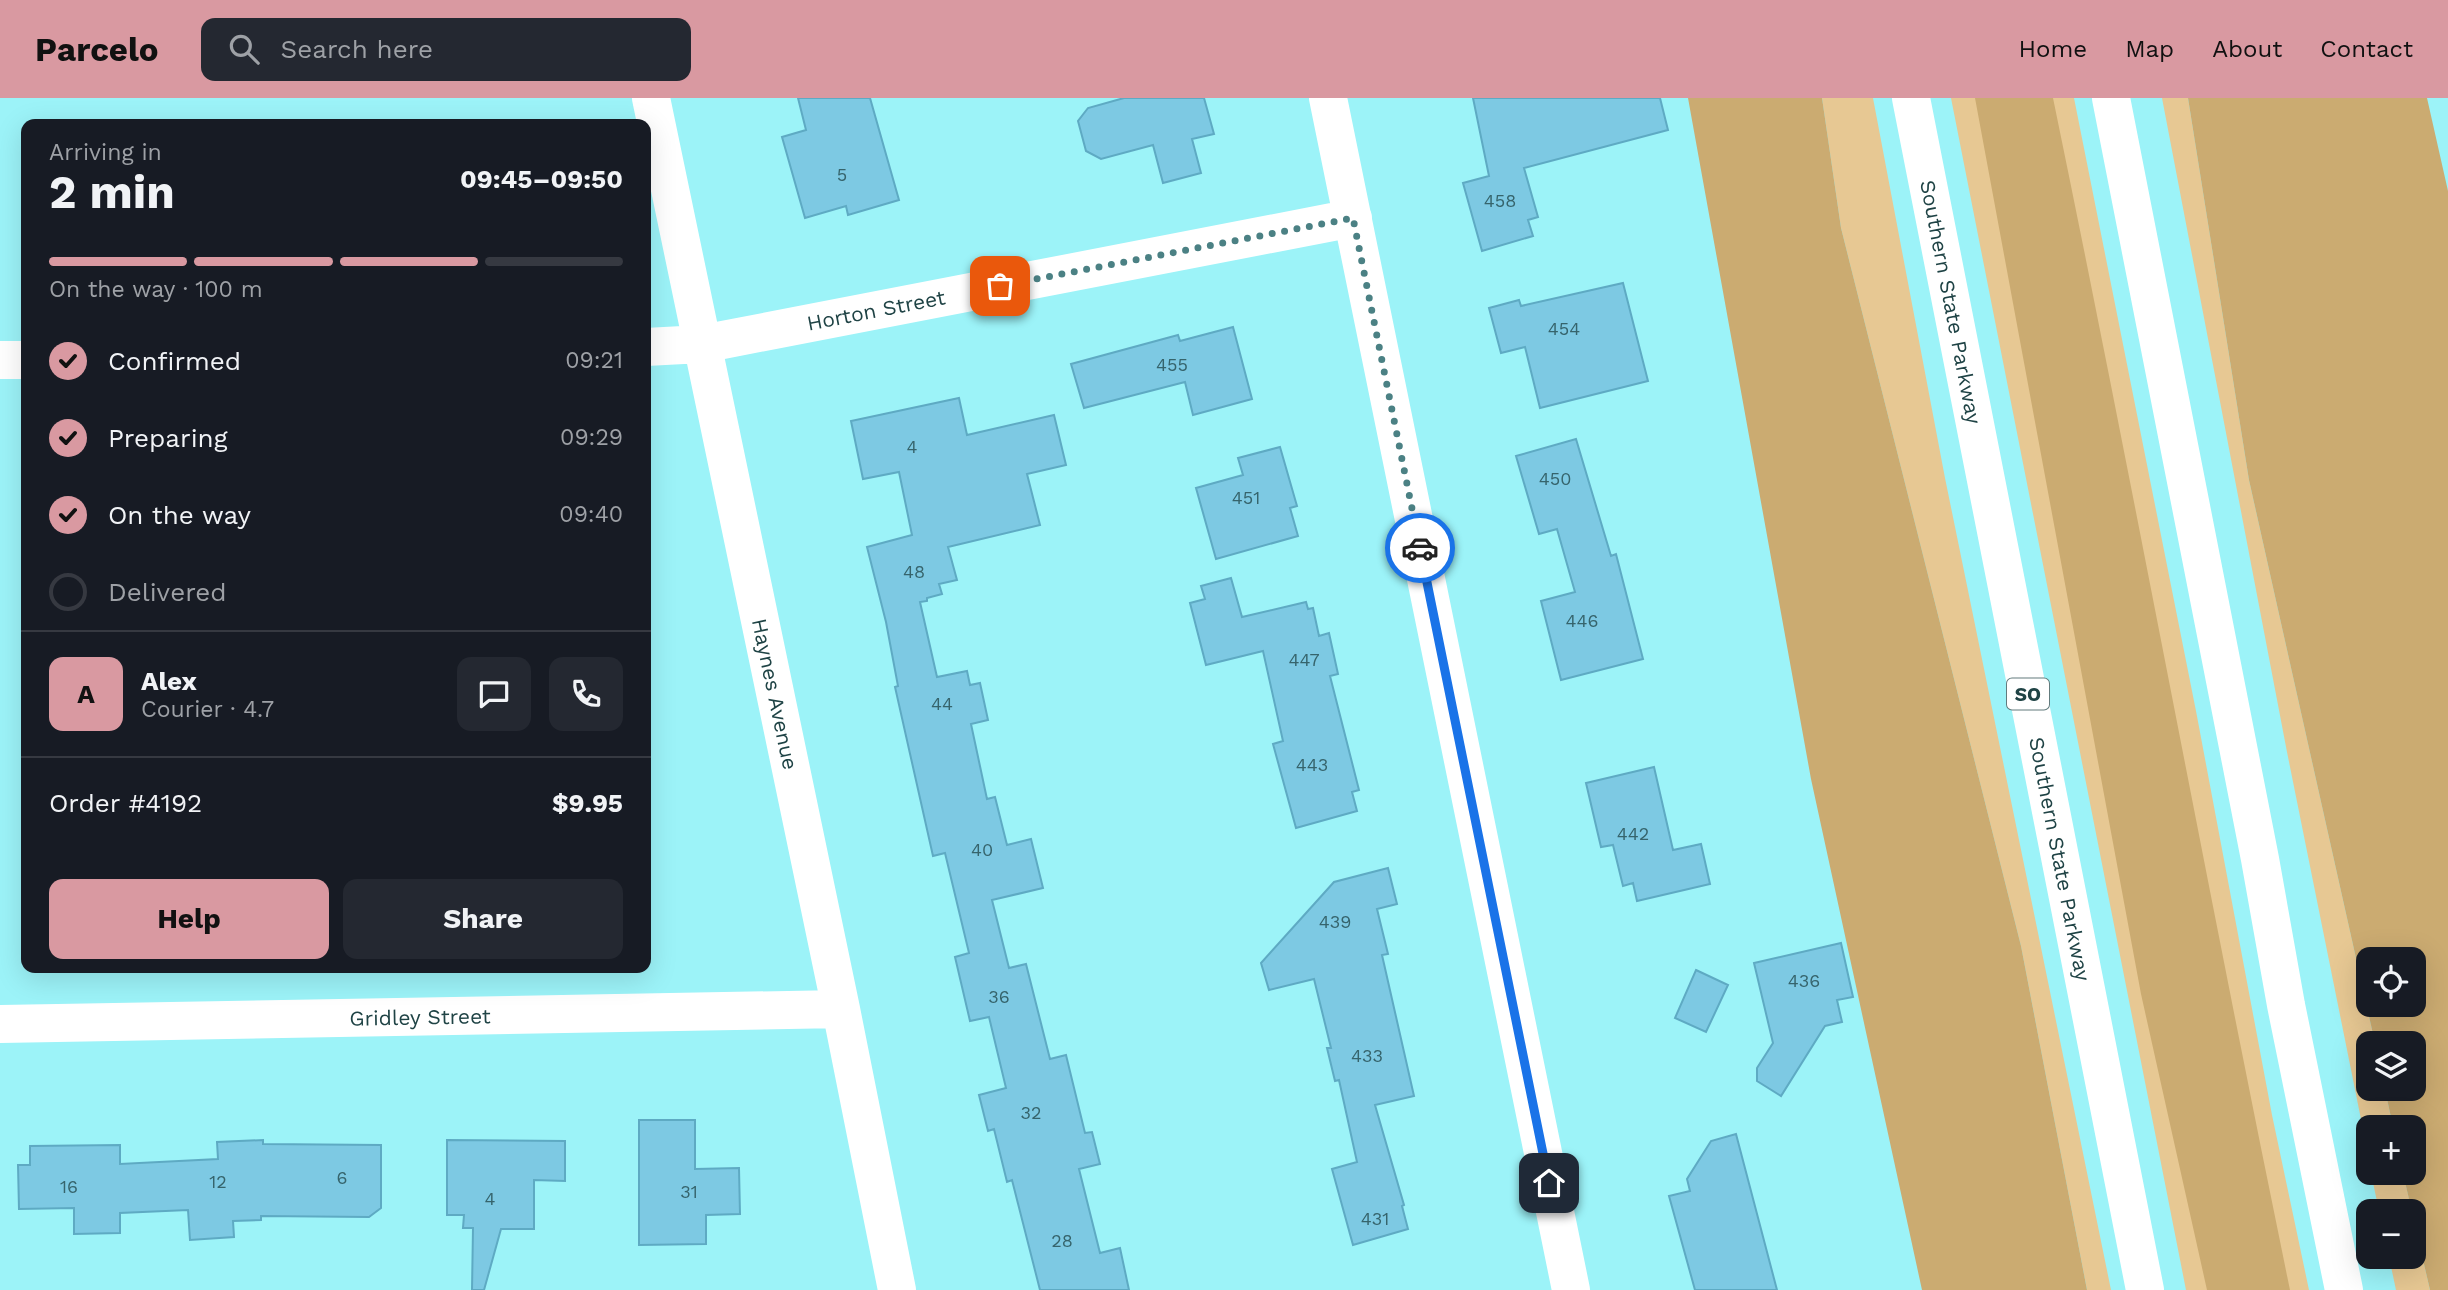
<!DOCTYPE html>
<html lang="en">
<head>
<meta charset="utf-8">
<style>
	:root { --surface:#171b24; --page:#242831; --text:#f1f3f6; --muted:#9ea1a6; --line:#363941; --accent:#d999a1 }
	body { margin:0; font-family:"Work Sans",sans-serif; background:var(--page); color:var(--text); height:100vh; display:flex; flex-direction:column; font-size:26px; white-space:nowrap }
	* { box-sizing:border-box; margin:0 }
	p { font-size:23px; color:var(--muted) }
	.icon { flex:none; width:38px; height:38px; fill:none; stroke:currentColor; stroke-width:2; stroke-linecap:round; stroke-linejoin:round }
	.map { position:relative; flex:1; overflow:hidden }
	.drawer { position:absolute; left:21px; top:21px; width:630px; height:854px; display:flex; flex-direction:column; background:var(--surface); border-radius:14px; box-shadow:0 7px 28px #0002 }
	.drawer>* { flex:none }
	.fabs { position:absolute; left:2356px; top:849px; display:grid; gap:14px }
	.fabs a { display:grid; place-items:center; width:70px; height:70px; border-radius:14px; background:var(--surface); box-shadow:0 7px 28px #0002; font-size:35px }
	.pin { position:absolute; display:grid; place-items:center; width:60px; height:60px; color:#fff; margin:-30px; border-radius:14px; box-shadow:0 4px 10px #0006 }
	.courier { position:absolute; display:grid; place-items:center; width:70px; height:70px; margin:-35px; border:5px solid #1a73e8; border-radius:50%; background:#fff; color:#222; box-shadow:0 2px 9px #0007 }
	.headline em { font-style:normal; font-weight:700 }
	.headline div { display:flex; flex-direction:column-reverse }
	.headline { display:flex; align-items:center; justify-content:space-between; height:119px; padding:0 28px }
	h1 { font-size:46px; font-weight:700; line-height:52px }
	.bar { display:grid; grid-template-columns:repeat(4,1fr); gap:10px 7px; align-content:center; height:84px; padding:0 28px }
	.bar i { height:9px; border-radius:5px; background:var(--line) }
	.bar .active { background:var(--accent) }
	.bar p { grid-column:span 4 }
	.line { display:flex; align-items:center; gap:18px; padding:0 28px; border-top:2px solid var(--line) }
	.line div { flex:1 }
	.round { display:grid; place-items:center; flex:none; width:74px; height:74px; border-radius:14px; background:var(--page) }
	ol { padding:0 28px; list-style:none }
	li { display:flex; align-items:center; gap:21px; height:77px }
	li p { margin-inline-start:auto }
	li .icon { padding:7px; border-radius:50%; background:var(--accent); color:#111; stroke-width:4 }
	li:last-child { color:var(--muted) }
	li i { width:38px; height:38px; border:4px solid var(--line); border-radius:50% }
	.action { display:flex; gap:14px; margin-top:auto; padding:14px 28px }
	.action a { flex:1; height:80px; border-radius:14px; background:var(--accent); color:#111; font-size:28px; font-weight:700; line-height:80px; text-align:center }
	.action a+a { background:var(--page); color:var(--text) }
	header { display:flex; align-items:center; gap:42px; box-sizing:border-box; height:98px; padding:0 35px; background:var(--accent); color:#111 }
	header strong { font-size:33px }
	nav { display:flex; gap:38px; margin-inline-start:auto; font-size:24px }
	.search { width:490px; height:63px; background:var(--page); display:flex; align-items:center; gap:18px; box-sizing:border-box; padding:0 24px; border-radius:14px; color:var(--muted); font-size:26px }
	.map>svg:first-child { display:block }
	.green { fill:#e7c893 }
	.forest { fill:#cbab71; fill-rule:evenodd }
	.building { fill:#7dc9e3; stroke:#5eaac3; stroke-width:2 }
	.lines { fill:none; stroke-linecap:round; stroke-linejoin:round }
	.minor { stroke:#fff; stroke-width:38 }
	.highway { stroke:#fff; stroke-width:38 }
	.done { stroke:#4b8184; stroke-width:7; stroke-dasharray:0 12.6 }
	.route { stroke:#1a73e8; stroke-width:9 }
	.labels { text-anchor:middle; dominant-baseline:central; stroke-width:7; stroke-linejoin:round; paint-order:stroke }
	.number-label { font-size:18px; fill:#36646c }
	.shield { fill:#fff; stroke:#627b7d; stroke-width:2 }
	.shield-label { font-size:19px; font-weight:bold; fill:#1f4345 }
	.street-label { font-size:21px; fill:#1f4345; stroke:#fff }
</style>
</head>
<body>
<header>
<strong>Parcelo</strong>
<div class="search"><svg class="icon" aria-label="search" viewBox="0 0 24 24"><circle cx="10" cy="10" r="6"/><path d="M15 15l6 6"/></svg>Search here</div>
<nav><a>Home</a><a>Map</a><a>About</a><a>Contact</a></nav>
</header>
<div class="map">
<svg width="2448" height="1192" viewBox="0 0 2448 1192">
	<rect width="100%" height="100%" fill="#9cf3f8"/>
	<path class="green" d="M 1822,0 L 1873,0 L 1945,380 L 2111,1192 L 2087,1192 L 2021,848 L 1841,130 Z
		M 1951,0 L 2074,0 L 2196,613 L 2272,1017 L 2309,1192 L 2186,1192 Z
		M 2162,0 L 2188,0 L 2249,382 L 2375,945 L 2368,945 L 2368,990 L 2385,991 L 2393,1029 L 2368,1029 L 2368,1056 L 2287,654 Z
		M 2371,1075 L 2403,1075 L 2412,1113 L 2379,1113 Z
		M 2413,1118 L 2430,1192 L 2396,1192 L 2389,1159 L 2413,1158 Z"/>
	<path class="forest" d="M 1688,0 L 1822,0 L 1841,130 L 2021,848 L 2087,1192 L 1922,1192 L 1811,681 Z
		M 1975,0 L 2053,0 C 2135,397 2208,795 2290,1192 L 2207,1192 L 2141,896 Z
		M 2188,0 L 2427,0 L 2448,93 L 2448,1192 L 2430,1192 L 2403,1075 L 2413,1074 L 2413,1029 L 2393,1029 L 2385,991 L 2413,990 L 2413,945 L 2375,945 L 2249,382 ZM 2368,861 L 2413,861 L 2413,906 L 2368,906 Z"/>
	<path class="building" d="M 798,0 L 870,0 L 899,102 L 848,117 L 846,108 L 805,120 L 782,39 L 806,32 Z
		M 1124,0 L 1204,0 L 1214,36 L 1192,41 L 1201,75 L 1163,85 L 1153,47 L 1101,61 L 1086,53 L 1078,23 L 1088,10 Z
		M 1473,0 L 1660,0 L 1668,32 L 1524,70 L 1538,119 L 1528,122 L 1533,138 L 1482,153 L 1463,85 L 1489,78 Z
		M 1623,185 L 1648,283 L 1540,310 L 1525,249 L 1501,255 L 1489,210 L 1519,202 L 1521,208 Z
		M 1233,229 L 1252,301 L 1193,317 L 1185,284 L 1084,310 L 1071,266 L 1178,237 L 1180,243 Z
		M 959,300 L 967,337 L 1054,317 L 1066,367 L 1027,376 L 1040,427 L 948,449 L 957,482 L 939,486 L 942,496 L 927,500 L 927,503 L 920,504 L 937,579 L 967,573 L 970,587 L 980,585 L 988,622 L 971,626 L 987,701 L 995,699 L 1007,747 L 1031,741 L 1043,790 L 992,802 L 1009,870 L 1026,866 L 1050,961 L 1066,957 L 1085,1035 L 1092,1034 L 1100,1066 L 1079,1071 L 1100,1155 L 1120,1150 L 1129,1192 L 1040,1192 L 1012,1082 L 1007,1084 L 994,1031 L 988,1033 L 979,997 L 1006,990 L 989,919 L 970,923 L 955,859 L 969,855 L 945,755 L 933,758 L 895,589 L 898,588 L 886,524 L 867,449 L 912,437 L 899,374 L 863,381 L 851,323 Z
		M 1576,341 L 1611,458 L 1616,456 L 1643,561 L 1561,582 L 1541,503 L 1575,494 L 1557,431 L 1539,436 L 1516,358 Z
		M 1280,349 L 1297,408 L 1290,410 L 1298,438 L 1216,461 L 1196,390 L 1243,377 L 1238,360 Z
		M 1231,480 L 1242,519 L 1306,504 L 1308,511 L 1313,510 L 1319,538 L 1329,535 L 1338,576 L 1330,578 L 1359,692 L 1352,694 L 1357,713 L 1296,730 L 1273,646 L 1283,643 L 1263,553 L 1206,567 L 1190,505 L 1205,501 L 1201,488 Z
		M 1654,669 L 1673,752 L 1701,746 L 1710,786 L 1637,803 L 1633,785 L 1623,788 L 1613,747 L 1601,749 L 1586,685 Z
		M 1388,770 L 1397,806 L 1377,811 L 1388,856 L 1382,857 L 1414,998 L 1375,1007 L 1404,1107 L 1402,1108 L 1408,1131 L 1353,1147 L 1332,1071 L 1357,1064 L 1339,982 L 1335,983 L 1327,950 L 1331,950 L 1314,881 L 1269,892 L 1261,865 L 1334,784 Z
		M 1841,845 L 1853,899 L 1837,902 L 1842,924 L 1825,928 L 1781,998 L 1757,983 L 1757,970 L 1773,945 L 1754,865 Z
		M 1696,872 L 1728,887 L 1706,934 L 1675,920 Z
		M 639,1022 L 695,1022 L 695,1071 L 739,1070 L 740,1116 L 706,1117 L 706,1146 L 639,1147 Z
		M 1736,1036 L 1777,1192 L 1695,1192 L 1669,1098 L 1690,1093 L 1687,1081 L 1711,1043 Z
		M 263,1042 L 263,1046 L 381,1047 L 381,1110 L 369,1119 L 261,1118 L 261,1122 L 233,1123 L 234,1139 L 190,1142 L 188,1112 L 120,1115 L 120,1135 L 74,1136 L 74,1110 L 19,1111 L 18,1067 L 30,1067 L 30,1048 L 120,1047 L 120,1066 L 218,1061 L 217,1044 Z
		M 447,1042 L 565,1043 L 565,1083 L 534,1082 L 534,1131 L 501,1131 L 484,1192 L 472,1192 L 473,1130 L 463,1130 L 464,1117 L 447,1117 Z"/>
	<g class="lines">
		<path class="minor" d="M 651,0 L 841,911 L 897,1192
			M 1328,0 L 1571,1192
			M 646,249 L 702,246 L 1353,120
			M 0,262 L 26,262
			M 0,926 L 841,911"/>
		<path class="highway" d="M 1911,0 L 2145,1192
			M 2111,0 L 2260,761 L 2286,907 L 2344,1192"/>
	</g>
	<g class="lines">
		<path class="done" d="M 1000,188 L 1353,120 L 1420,450"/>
		<path class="route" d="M 1420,450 L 1549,1085"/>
	</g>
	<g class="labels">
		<g class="number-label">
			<text x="842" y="76">5</text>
			<text x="1500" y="102">458</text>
			<text x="1564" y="230">454</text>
			<text x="1172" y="266">455</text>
			<text x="912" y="348">4</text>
			<text x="1555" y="380">450</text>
			<text x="1246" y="399">451</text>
			<text x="914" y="473">48</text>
			<text x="1582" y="522">446</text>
			<text x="1304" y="561">447</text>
			<text x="942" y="605">44</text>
			<text x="1312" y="666">443</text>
			<text x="1633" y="735">442</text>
			<text x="982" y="751">40</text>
			<text x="1335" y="823">439</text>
			<text x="1804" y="882">436</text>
			<text x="999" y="898">36</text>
			<text x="1367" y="957">433</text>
			<text x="1031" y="1014">32</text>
			<text x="342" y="1079">6</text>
			<text x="218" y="1083">12</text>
			<text x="69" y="1088">16</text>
			<text x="689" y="1093">31</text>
			<text x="490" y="1100">4</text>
			<text x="1375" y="1120">431</text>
			<text x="1062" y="1142">28</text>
		</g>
		<rect class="shield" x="2007" y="580.5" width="42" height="31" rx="5"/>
		<g class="shield-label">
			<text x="2028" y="596">SO</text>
		</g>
		<g class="street-label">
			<text transform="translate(1951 204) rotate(79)">Southern State Parkway</text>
			<text transform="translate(876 212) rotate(-11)">Horton Street</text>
			<text transform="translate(775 596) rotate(78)">Haynes Avenue</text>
			<text transform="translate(2060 761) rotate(79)">Southern State Parkway</text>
			<text transform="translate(420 919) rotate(-1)">Gridley Street</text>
		</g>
	</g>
</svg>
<div class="fabs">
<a><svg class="icon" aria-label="locate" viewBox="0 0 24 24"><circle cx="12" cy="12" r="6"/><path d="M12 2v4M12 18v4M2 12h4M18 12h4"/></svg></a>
<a><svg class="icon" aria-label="layers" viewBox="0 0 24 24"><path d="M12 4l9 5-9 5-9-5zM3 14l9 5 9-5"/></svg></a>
<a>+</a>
<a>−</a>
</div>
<div class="pin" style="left:1000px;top:188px;background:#ea580c"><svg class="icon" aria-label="bag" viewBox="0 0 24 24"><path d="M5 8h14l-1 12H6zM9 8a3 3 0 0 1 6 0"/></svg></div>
<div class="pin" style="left:1549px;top:1085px;background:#1f2937"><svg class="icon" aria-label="home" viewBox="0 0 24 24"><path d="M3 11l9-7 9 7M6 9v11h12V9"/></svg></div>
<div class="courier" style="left:1420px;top:450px"><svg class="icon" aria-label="car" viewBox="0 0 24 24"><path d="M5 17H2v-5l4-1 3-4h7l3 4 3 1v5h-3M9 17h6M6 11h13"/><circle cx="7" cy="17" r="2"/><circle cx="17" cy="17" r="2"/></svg></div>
<section class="drawer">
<div class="headline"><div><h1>2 min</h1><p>Arriving in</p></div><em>09:45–09:50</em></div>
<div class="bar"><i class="active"></i><i class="active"></i><i class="active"></i><i></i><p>On the way · 100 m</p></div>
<ol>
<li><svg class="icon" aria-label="check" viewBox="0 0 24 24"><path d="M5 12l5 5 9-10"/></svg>Confirmed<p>09:21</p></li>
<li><svg class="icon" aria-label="check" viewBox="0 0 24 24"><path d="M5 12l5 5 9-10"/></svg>Preparing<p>09:29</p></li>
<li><svg class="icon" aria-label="check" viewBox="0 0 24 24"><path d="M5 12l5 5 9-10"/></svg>On the way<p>09:40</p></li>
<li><i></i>Delivered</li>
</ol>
<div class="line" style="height:126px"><b class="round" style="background:var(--accent);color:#111">A</b><div><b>Alex</b><p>Courier · 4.7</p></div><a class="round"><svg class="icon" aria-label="chat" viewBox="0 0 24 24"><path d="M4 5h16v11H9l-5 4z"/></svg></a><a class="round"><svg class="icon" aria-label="phone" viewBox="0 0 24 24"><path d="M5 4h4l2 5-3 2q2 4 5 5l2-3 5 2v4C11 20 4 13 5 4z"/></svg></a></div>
<div class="line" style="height:91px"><div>Order #4192</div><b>$9.95</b></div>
<div class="action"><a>Help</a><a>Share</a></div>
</section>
</div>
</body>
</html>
